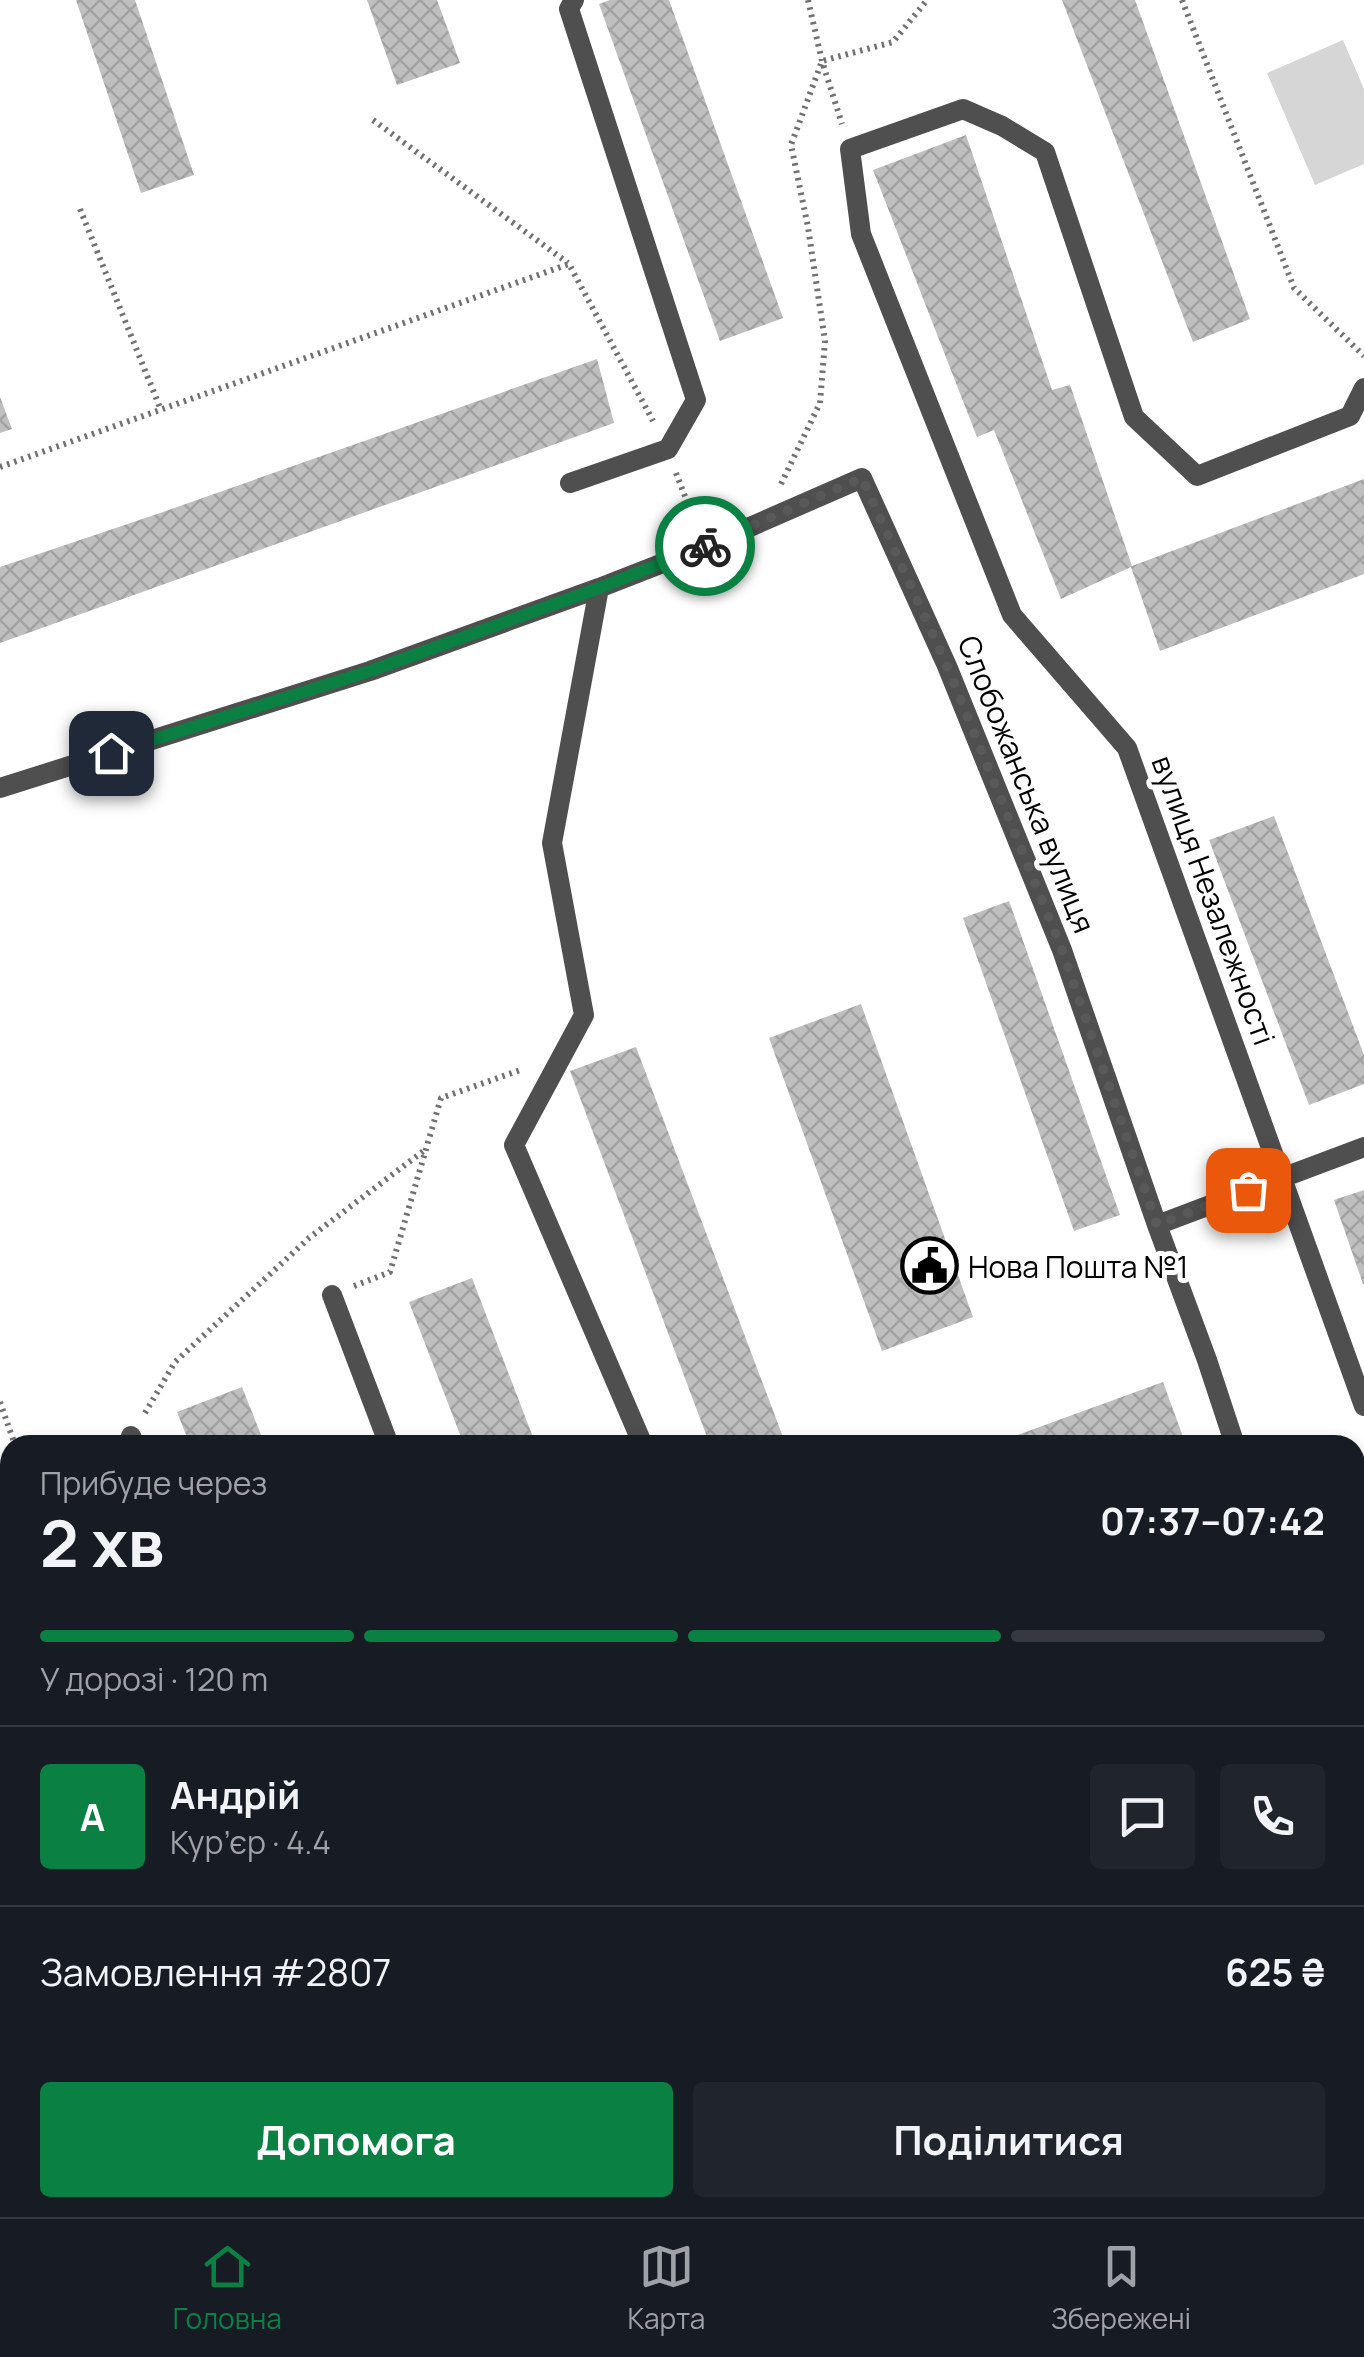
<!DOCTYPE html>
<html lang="uk">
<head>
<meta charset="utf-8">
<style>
	:root { --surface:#171b24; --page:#20242c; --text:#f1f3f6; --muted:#9ea1a6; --line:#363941; --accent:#0b8043 }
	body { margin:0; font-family:Manrope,sans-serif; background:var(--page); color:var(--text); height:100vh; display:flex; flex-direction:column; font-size:38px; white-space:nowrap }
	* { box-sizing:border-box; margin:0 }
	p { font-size:32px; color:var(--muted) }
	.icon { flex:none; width:55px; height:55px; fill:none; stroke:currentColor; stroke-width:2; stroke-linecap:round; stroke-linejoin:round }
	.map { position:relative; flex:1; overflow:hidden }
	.side { position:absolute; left:0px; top:1435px; width:1365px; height:782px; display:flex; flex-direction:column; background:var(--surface); border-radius:30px 30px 0 0; box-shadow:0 5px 15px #0003 }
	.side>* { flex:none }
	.pin { position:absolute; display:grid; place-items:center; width:85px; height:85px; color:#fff; margin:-42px; border-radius:20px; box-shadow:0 5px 15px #0006 }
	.courier { position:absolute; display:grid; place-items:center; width:100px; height:100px; margin:-50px; border:8px solid #0b8043; border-radius:50%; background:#fff; color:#222; box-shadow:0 2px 12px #0007 }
	.head em { font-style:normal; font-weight:700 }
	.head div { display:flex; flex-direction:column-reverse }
	.head { display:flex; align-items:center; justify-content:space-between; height:170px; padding:0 40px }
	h1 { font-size:65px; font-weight:700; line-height:75px }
	.bar { display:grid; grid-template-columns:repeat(4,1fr); gap:15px 10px; align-content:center; height:120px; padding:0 40px }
	.bar i { height:12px; border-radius:8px; background:var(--line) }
	.bar .selected { background:var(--accent) }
	.bar p { grid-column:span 4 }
	.line { display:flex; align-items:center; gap:25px; padding:0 40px; border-top:2px solid var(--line) }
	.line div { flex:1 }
	.round { display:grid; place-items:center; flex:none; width:105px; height:105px; border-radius:10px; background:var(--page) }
	.button { display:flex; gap:20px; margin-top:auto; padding:20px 40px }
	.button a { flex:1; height:115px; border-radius:10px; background:var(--accent); color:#fff; font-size:40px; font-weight:700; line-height:115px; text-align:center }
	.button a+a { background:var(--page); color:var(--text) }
	.tab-bar { display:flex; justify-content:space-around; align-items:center; height:140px; border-top:2px solid var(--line); background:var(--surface); font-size:28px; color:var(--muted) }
	.tab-bar a { display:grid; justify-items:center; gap:5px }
	.tab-bar .selected { color:var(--accent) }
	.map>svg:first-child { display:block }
	.green { fill:#d6d6d6 }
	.building { fill:url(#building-cross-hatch) }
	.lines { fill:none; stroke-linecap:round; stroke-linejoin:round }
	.path { stroke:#717171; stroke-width:6; stroke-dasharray:2.5 5; stroke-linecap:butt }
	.street { stroke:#4f4f4f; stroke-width:20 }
	.done { stroke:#595959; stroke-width:10; stroke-dasharray:0 18 }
	.route { stroke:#0b8043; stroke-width:12 }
	.labels { text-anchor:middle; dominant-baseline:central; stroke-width:10; stroke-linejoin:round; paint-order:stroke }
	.street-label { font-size:30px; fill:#000; stroke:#fff }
	.poi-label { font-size:30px; fill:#000; stroke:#fff; text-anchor:start }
</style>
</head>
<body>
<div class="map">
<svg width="1364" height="2217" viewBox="0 0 1364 2217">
	<defs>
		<pattern id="building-cross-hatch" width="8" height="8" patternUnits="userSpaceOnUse" patternTransform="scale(2.5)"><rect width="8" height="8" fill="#bfbfbf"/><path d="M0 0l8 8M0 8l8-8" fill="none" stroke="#a2a2a2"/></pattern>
	</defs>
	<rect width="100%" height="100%" fill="#fff"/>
	<path class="green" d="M 1343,40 L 1364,89 L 1364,164 L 1315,185 L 1267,73 Z"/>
	<path class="building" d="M 76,0 L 135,0 L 194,175 L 141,193 Z
		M 367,0 L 437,0 L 460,63 L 397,85 Z
		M 610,0 L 669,0 L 783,318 L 720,341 L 599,4 Z
		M 1062,0 L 1135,0 L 1250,319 L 1193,342 Z
		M 966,135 L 1052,390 L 1070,385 L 1132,566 L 1364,479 L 1364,574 L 1160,651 L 1131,567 L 1061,599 L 994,430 L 977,437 L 873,170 Z
		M 597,359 L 614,423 L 0,643 L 0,567 L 160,513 Z
		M 0,397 L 12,429 L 0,433 Z
		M 1274,816 L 1364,1055 L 1364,1084 L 1309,1105 L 1209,840 Z
		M 1009,901 L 1120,1215 L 1074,1231 L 963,918 Z
		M 861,1004 L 973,1317 L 882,1351 L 769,1038 Z
		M 636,1047 L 786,1445 L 710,1445 L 570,1071 Z
		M 1364,1190 L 1364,1284 L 1363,1284 L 1334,1200 Z
		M 472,1278 L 536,1445 L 464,1445 L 409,1302 Z
		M 1163,1382 L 1186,1445 L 990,1445 Z
		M 242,1387 L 265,1445 L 190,1445 L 177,1412 Z
		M 1364,2165 L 1364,2217 L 1221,2217 L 1246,2208 L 1355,2208 L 1355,2168 Z
		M 475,2208 L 546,2208 L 550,2217 L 479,2217 Z"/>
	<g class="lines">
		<path class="path" d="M 808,0 L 822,61 L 842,124
			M 1182,0 L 1294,288 L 1364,356
			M 373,120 L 568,263
			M 80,209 L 161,410
			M 0,467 L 569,264 L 653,421
			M 676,473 L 695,522
			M 781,484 L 820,403 L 825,341 L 808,227 L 791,145 L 822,61 L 893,42 L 927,0
			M 354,1286 L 390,1272 L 441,1098 L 523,1069
			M 0,1402 L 15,1445
			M 145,1413 L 175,1362 L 309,1238 L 426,1149
			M 0,2019 L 10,2015
			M 1355,2109 L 1364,2105
			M 248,2208 L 252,2217
			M 685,2208 L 689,2217
			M 1084,2217 L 1108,2208"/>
		<path class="street" d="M 1364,388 L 1350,416 L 1197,476 L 1134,417 L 1045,152 L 1002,126 L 963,109 L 850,149 L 861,234 L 1012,615 L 1127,748 L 1364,1406
			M 570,483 L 668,449 L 696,400 L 569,9 L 574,0
			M 599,588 L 552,843 L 584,1015 L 514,1145 L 643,1445
			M 0,788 L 370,671 L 599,588 L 704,547 L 862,478 L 947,666 L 1062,950 L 1157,1225 L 1207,1360 L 1235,1445
			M 1157,1225 L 1364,1147
			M 332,1295 L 389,1445
			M 131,1436 L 135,1445
			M 342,2208 L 345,2217
			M 431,2208 L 435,2217"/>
	</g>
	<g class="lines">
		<path class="done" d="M 705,546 L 862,478 L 947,666 L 1062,950 L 1157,1225 L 1248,1190"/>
		<path class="route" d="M 111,753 L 370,671 L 599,588 L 705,546"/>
	</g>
	<defs>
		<symbol id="civic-ring" viewBox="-11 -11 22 22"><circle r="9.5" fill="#fff" stroke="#000" stroke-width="1.5"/><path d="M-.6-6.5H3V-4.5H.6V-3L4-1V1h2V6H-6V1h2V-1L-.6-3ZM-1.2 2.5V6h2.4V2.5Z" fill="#000"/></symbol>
	</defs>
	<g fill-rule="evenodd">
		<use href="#civic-ring" x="898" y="1234" width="63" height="63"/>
	</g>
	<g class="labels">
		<g class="street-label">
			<text transform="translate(1027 784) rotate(68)">Слобожанська вулиця</text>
			<text transform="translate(1214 900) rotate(70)">вулиця Незалежності</text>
		</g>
		<g class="poi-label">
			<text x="968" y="1266">Нова Пошта №1</text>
		</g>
	</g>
</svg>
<div class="pin" style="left:1248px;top:1190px;background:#ea580c"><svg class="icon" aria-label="bag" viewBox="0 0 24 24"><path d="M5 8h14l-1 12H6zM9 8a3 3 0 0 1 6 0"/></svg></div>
<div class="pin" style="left:111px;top:753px;background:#1f2937"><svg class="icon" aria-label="home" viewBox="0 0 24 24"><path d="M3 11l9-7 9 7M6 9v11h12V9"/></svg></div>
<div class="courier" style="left:705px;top:546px"><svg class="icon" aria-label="bike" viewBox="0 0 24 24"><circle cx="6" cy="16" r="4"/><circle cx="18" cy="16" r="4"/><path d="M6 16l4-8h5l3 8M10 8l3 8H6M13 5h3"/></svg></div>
<section class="side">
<div class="head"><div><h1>2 хв</h1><p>Прибуде через</p></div><em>07:37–07:42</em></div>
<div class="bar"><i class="selected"></i><i class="selected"></i><i class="selected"></i><i></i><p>У дорозі · 120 m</p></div>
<div class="line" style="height:180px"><b class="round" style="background:var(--accent);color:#fff">А</b><div><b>Андрій</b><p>Кур’єр · 4.4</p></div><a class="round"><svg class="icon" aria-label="chat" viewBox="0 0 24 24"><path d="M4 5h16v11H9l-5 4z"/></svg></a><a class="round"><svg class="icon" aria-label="phone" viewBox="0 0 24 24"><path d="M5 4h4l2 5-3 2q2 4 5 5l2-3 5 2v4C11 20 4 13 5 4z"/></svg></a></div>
<div class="line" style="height:130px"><div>Замовлення #2807</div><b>625 ₴</b></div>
<div class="button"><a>Допомога</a><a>Поділитися</a></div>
</section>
</div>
<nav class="tab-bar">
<a class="selected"><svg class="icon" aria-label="home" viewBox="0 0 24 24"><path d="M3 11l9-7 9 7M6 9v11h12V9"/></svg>Головна</a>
<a><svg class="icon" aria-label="map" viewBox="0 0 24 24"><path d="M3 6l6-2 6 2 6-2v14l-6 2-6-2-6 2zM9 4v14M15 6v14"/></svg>Карта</a>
<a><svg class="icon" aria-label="saved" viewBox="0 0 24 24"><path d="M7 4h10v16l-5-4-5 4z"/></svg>Збережені</a>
</nav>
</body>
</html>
